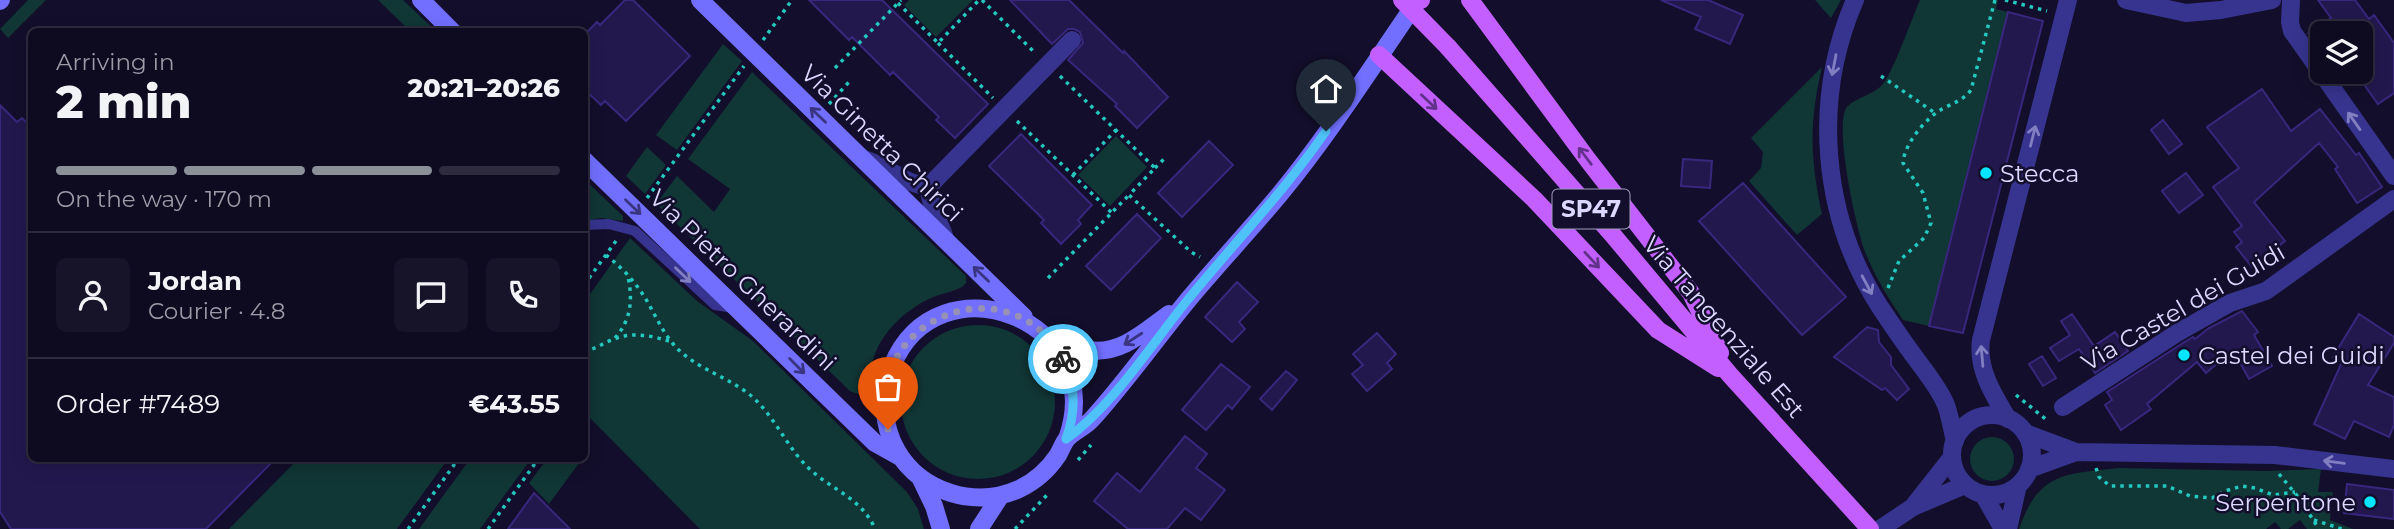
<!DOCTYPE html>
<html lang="en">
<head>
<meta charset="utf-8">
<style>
	:root { --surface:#0e0a20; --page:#171329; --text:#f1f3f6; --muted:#9b9aa5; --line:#2e2b3e; --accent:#8c9099 }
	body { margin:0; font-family:Montserrat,sans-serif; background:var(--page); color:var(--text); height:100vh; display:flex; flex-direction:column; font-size:26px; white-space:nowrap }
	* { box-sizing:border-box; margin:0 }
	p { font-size:23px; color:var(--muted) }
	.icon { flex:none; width:38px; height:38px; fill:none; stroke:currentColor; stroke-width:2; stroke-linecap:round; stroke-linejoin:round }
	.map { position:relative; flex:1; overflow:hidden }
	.drawer { position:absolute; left:28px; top:28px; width:560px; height:434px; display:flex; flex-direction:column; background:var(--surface); border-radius:10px; box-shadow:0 4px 18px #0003,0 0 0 2px var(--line) }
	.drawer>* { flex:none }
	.tools { position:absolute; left:2310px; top:21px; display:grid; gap:14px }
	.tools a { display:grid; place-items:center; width:63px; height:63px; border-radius:10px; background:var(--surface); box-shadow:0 4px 18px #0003,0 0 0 2px var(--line); font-size:35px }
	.pin { position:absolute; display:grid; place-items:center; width:60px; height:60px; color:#fff; margin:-72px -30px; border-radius:50% 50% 50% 0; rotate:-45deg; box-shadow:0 0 7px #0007 }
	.pin .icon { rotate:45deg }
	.courier { position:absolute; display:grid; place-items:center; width:70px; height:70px; margin:-35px; border:5px solid #4fc3f7; border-radius:50%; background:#fff; color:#222; box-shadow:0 2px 9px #0007 }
	.head em { font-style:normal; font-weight:800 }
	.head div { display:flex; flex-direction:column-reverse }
	.head { display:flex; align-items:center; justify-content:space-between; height:119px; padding:0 28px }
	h1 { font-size:46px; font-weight:800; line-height:52px }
	.bar { display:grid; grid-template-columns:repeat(4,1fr); gap:10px 7px; align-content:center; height:84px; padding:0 28px }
	.bar i { height:9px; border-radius:5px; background:var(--line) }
	.bar .current { background:var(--accent) }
	.bar p { grid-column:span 4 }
	.line { display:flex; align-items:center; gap:18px; padding:0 28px; border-top:2px solid var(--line) }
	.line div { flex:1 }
	.round { display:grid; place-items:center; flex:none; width:74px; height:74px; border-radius:10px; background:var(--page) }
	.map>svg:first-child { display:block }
	.green { fill:#103635 }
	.building { fill:#23184e; stroke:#38277d; stroke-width:2 }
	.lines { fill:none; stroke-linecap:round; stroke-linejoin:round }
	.path { stroke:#23c8be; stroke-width:3.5; stroke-dasharray:3.5 5; stroke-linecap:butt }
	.lane { stroke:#37348f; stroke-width:10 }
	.street { stroke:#37348f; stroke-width:18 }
	.secondary { stroke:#726fff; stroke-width:18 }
	.primary { stroke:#c35fff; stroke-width:18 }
	.primary-bridge { stroke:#c35fff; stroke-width:18 }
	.oneway { stroke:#817ec1 }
	.oneway2 { stroke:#62328a }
	.oneway3 { stroke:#393580 }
	.done { stroke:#9691b5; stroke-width:7; stroke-dasharray:0 12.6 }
	.route { stroke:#4fc3f7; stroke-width:9 }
	.poi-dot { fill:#04e6ff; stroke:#130e2b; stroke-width:2.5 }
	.labels { text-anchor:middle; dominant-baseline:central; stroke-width:5; stroke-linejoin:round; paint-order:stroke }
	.shield { fill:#130e2b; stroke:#a09bbf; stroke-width:2 }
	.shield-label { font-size:23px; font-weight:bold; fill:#dcd8ff }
	.street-label { font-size:24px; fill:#dcd8ff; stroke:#130e2b }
	.poi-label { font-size:24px; fill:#dcd8ff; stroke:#130e2b; text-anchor:start }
</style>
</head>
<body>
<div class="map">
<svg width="2394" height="529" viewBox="0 0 2394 529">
	<rect width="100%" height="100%" fill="#130e2b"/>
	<path class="green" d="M 28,0 L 46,0 L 8,38 L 0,29 Z
		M 378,0 L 403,0 L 436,31 L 410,31 Z
		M 909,0 L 973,0 L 936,37 L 904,5 Z
		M 1815,0 L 1841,0 L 1831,18 Z
		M 1920,0 L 1998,0 L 1996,9 L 2008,12 L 1929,326 L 1903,320 C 1889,299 1875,277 1866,254 C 1857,233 1833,124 1847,107 C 1856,97 1874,95 1883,84 C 1896,65 1910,23 1920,0 Z
		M 723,44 L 742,61 L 677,150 L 656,135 Z
		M 1822,67 C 1809,123 1810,158 1822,214 L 1797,235 L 1749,181 L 1761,168 L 1763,152 L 1751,138 Z
		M 752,72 L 966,276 L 966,283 L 962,287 C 954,291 945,293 936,296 C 913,305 891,323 879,345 C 873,356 865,389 858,394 L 850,391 L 656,204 L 677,176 L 714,212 L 730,189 L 688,159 Z
		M 1116,136 L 1147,167 L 1110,206 L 1078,175 Z
		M 647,147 L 666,165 L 645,194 L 626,176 Z
		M 584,179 L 623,216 L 623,221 L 601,218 L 585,221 Z
		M 630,238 L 697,301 L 753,341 L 907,492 L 918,509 L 924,529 L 700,529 L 585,413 L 585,301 Z
		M901 402a77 77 0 1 1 154 0a77 77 0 1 1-154 0Z
		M1970 459a22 22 0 1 1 44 0a22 22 0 1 1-44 0Z
		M 298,459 L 298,458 L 448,459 L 397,529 L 229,529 Z
		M 470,459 L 531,459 L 480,529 L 419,529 Z
		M 547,459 L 582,459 L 549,504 L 529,483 Z
		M 2120,468 L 2265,471 L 2321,469 L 2318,492 L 2333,492 L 2330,520 L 2353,529 L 2307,529 L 2300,520 L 2288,529 L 2281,529 L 2275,522 L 2266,529 L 2019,529 C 2039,471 2066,474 2120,468 Z"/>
	<path class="building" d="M 625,0 L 633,0 L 690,56 L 626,121 L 605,101 L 601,105 L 584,89 L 584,35 L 597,22 L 600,25 Z
		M 809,0 L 882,0 L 988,104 L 955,138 L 936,120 L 939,117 L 893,72 L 890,75 L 852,37 L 849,40 Z
		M 1010,0 L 1069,0 L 1123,53 L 1124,51 L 1168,97 L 1137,128 L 1115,106 L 1117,104 L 1068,60 L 1083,43 L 1080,32 L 1074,29 L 1068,29 L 1052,44 Z
		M 1661,0 L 1708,0 L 1743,15 L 1730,44 L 1695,29 L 1701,17 Z
		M 2318,0 L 2355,0 L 2369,19 L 2374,15 L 2394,43 L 2394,93 L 2378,104 L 2355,72 L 2361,72 L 2361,68 L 2371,60 L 2361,46 L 2361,33 L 2309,33 L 2331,18 Z
		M 2008,12 L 2043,21 L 1963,333 L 1929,326 Z
		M 2262,89 L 2291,131 L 2320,109 L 2356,155 L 2359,153 L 2382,187 L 2357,203 L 2335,169 L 2338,167 L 2319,143 L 2254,202 L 2285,241 L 2252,267 L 2236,247 L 2242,242 L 2234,232 L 2242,226 L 2213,187 L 2239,168 L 2207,127 Z
		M 0,105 L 17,122 L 22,118 L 32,128 L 32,458 L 276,458 L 206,529 L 11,529 L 0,512 Z
		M 2163,120 L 2182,144 L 2169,154 L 2151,130 Z
		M 1021,134 L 1092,205 L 1078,220 L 1081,224 L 1061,244 L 1041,223 L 1044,220 L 989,166 Z
		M 1209,141 L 1233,165 L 1182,217 L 1158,193 Z
		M 1683,159 L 1712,161 L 1710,188 L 1681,186 Z
		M 2186,173 L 2203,195 L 2179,213 L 2162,191 Z
		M 1743,183 L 1846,297 L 1802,335 L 1699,221 Z
		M 1137,214 L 1161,238 L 1111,290 L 1086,266 Z
		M 1237,282 L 1258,302 L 1239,322 L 1245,329 L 1232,342 L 1205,317 Z
		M 2242,311 L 2258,332 L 2254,335 L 2272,366 L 2249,379 L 2233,350 L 2206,373 L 2197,362 L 2147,404 L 2151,409 L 2121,430 L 2105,405 L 2112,400 L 2107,392 L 2183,343 L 2193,337 L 2195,339 L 2209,328 Z
		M 2072,314 L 2094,346 L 2115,332 L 2128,351 L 2095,373 L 2079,349 L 2059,361 L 2050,348 L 2070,335 L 2061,321 Z
		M 2359,314 L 2394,337 L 2394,343 L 2368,385 L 2394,397 L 2394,425 L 2389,437 L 2354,421 L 2345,439 L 2314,424 L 2342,362 L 2333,357 Z
		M 1867,327 L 1878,330 L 1879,342 L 1891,357 L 1891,365 L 1909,389 L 1897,400 L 1885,388 L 1882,390 L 1834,357 Z
		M 1377,333 L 1396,354 L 1387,363 L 1392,369 L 1367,391 L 1352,374 L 1363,365 L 1353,354 Z
		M 2042,356 L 2056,378 L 2043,386 L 2029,364 Z
		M 1221,364 L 1250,387 L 1232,409 L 1228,405 L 1206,430 L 1182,410 Z
		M 1286,371 L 1297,380 L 1272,410 L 1260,399 Z
		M 1185,436 L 1207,454 L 1196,468 L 1225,490 L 1201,520 L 1185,508 L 1167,529 L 1128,529 L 1094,501 L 1117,473 L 1140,492 Z
		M 2347,484 L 2394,490 L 2394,519 L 2344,513 Z
		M 534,493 L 570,529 L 508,529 Z"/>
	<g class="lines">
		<path class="path" d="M 982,0 L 1034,52
			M 2005,0 L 2047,11
			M 898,3 L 938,43 L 979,0
			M 763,40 L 792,0
			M 938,43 L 993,98
			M 835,68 L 901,0
			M 1060,76 L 1155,168 L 1129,195 L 1191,252 L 1200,257
			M 1881,76 L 1935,113
			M 829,104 L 849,82
			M 1017,121 L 1112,213
			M 1155,168 L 1166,157
			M 1073,175 L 1116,130
			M 647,198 L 744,66
			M 606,255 C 617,264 628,274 636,285 C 650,302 657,323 670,340 C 690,367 723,374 749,394 C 776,416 787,450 813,472 C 835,491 863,500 875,529
			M 1048,278 L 1129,195
			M 584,285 L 616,241
			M 1888,288 L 1899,261 L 1924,238 L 1931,223 L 1923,193 L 1903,163 C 1904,144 1926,118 1942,109 C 1953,103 1964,100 1971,90 L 1995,0
			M 615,338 C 631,320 633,300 628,277
			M 584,351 C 597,349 606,341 617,338 C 635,332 652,336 669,341
			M 2016,395 L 2048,421
			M 1078,460 L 1091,445
			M 2096,468 L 2099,477 L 2110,486 L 2167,486 L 2190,496 L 2212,498 L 2225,491 L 2242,486 L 2255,488 L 2273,495 L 2295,492
			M 2279,474 L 2299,498 L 2319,529
			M 2314,520 L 2342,529
			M 408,529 L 459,458
			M 488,529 L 539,458
			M 1015,529 L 1047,495"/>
		<path class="lane" d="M 584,225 L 609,224 L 635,231 L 715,305 L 733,308"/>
		<path class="street" d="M 1855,0 C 1812,99 1821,216 1880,307 C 1892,325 1904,343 1917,360 C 1927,374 1939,388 1946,405 C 1950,416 1952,429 1955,441
			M 2126,0 L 2186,13 L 2221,10 L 2272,0
			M 2291,0 L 2290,22 L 2292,31 L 2394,176
			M 864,159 C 890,167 904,185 929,186
			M 929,186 L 1072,40
			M 929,186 C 929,205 940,221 945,239
			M 2063,407 L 2177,333 L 2230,303 L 2266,291 L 2394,199
			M1952 455a40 40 0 1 1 80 0a40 40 0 1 1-80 0Z
			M 2008,419 C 1993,394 1977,369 1981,340 L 2068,0
			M 2025,433 L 2076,452 L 2275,455 L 2394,469
			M 2029,469 L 2076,452
			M 1983,494 L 2003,529
			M 1915,504 L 1952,457
			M 1880,529 L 1913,507 L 1965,485
			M 2008,529 L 2018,485"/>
		<path class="secondary" d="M 421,0 L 453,32
			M 700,0 L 1024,317
			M 0,1 L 1,0
			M 584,160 L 875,443 L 900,457
			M 1046,336 C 1059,341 1074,348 1089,350 C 1121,355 1145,331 1169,314
			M 1067,439 C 1110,320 938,254 892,366 C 881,393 882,425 897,451 C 921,492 975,509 1019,489 C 1034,482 1048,470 1058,455 C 1061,450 1063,444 1066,440 C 1073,431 1086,427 1093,418 C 1127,380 1156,339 1188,300 C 1218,264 1250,230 1280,194 C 1330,133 1373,65 1418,0
			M 920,477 L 934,506 L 941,529
			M 979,529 L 1001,495"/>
		<path class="primary" d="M 1470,0 L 1588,160 L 1691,293 L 1720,353
			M 1418,1 L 1421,0
			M 1448,47 L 1612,234 L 1730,375 L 1870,529
			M 1379,55 L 1534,199 L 1658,330 L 1718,368"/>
		<path class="primary-bridge" d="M 1402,0 L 1448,47"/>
	</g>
	<defs><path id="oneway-shaft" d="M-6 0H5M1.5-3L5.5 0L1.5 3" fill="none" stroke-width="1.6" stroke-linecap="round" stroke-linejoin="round" transform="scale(1.75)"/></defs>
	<g class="oneway">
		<use href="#oneway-shaft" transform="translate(1834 65) rotate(101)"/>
		<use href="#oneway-shaft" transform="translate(2354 121) rotate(-125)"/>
		<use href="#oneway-shaft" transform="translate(2033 136) rotate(-76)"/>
		<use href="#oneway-shaft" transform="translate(683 275) rotate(44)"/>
		<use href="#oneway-shaft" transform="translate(1867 285) rotate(62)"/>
		<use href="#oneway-shaft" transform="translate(1982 356) rotate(-95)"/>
		<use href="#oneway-shaft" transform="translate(2334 462) rotate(-173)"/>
	</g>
	<g class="oneway2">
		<use href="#oneway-shaft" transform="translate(1429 102) rotate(43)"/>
		<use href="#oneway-shaft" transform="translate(1585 156) rotate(-127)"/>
		<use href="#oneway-shaft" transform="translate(1592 260) rotate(47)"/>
	</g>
	<g class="oneway3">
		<use href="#oneway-shaft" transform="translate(818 115) rotate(-136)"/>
		<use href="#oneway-shaft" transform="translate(633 207) rotate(44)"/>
		<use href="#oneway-shaft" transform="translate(981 274) rotate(-136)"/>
		<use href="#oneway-shaft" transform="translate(1133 339) rotate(147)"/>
		<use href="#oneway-shaft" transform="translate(797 366) rotate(45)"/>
	</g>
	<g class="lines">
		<path class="done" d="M 888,429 C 861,319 1009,260 1063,359"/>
		<path class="route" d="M 1063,359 C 1076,385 1076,412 1066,439 C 1112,407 1151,345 1186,302 C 1233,244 1284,192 1326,131"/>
	</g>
	<g class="poi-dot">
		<circle cx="1986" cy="173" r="7"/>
		<circle cx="2184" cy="355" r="7"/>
		<circle cx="2370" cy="502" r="7"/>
	</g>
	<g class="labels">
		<rect class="shield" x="1552.5" y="189.5" width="77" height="39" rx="5"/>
		<g class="shield-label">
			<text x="1591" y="209">SP47</text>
		</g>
		<g class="street-label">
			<text transform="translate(882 143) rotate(44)">Via Ginetta Chirici</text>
			<text transform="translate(743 280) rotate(44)">Via Pietro Gherardini</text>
			<text transform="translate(2183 307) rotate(-30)">Via Castel dei Guidi</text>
			<text transform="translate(1724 327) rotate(49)">Via Tangenziale Est</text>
		</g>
		<g class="poi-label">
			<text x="2000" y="173">Stecca</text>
			<text x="2198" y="355">Castel dei Guidi</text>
			<text x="2356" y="502" text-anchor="end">Serpentone</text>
		</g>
	</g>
</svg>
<div class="tools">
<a><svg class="icon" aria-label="layers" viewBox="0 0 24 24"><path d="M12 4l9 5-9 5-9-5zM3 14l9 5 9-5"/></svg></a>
</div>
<div class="pin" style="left:888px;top:429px;background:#ea580c"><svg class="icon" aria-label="bag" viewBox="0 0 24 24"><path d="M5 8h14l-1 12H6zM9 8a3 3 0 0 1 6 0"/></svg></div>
<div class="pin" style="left:1326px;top:131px;background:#1f2937"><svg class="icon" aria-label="home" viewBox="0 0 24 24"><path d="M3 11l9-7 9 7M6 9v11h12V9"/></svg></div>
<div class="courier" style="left:1063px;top:359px"><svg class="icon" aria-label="bike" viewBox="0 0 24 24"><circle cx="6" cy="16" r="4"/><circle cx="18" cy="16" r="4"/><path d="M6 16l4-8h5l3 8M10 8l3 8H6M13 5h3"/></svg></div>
<section class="drawer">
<div class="head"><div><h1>2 min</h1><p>Arriving in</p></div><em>20:21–20:26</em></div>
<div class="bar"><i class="current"></i><i class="current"></i><i class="current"></i><i></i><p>On the way · 170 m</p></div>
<div class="line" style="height:126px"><a class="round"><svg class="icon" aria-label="person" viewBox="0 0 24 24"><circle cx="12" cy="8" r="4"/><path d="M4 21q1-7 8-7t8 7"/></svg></a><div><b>Jordan</b><p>Courier · 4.8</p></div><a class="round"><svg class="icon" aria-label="chat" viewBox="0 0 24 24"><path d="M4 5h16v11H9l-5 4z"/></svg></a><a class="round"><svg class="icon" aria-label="phone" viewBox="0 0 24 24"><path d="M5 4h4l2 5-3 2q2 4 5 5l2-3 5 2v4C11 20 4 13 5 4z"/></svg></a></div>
<div class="line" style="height:91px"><div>Order #7489</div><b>€43.55</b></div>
</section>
</div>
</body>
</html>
